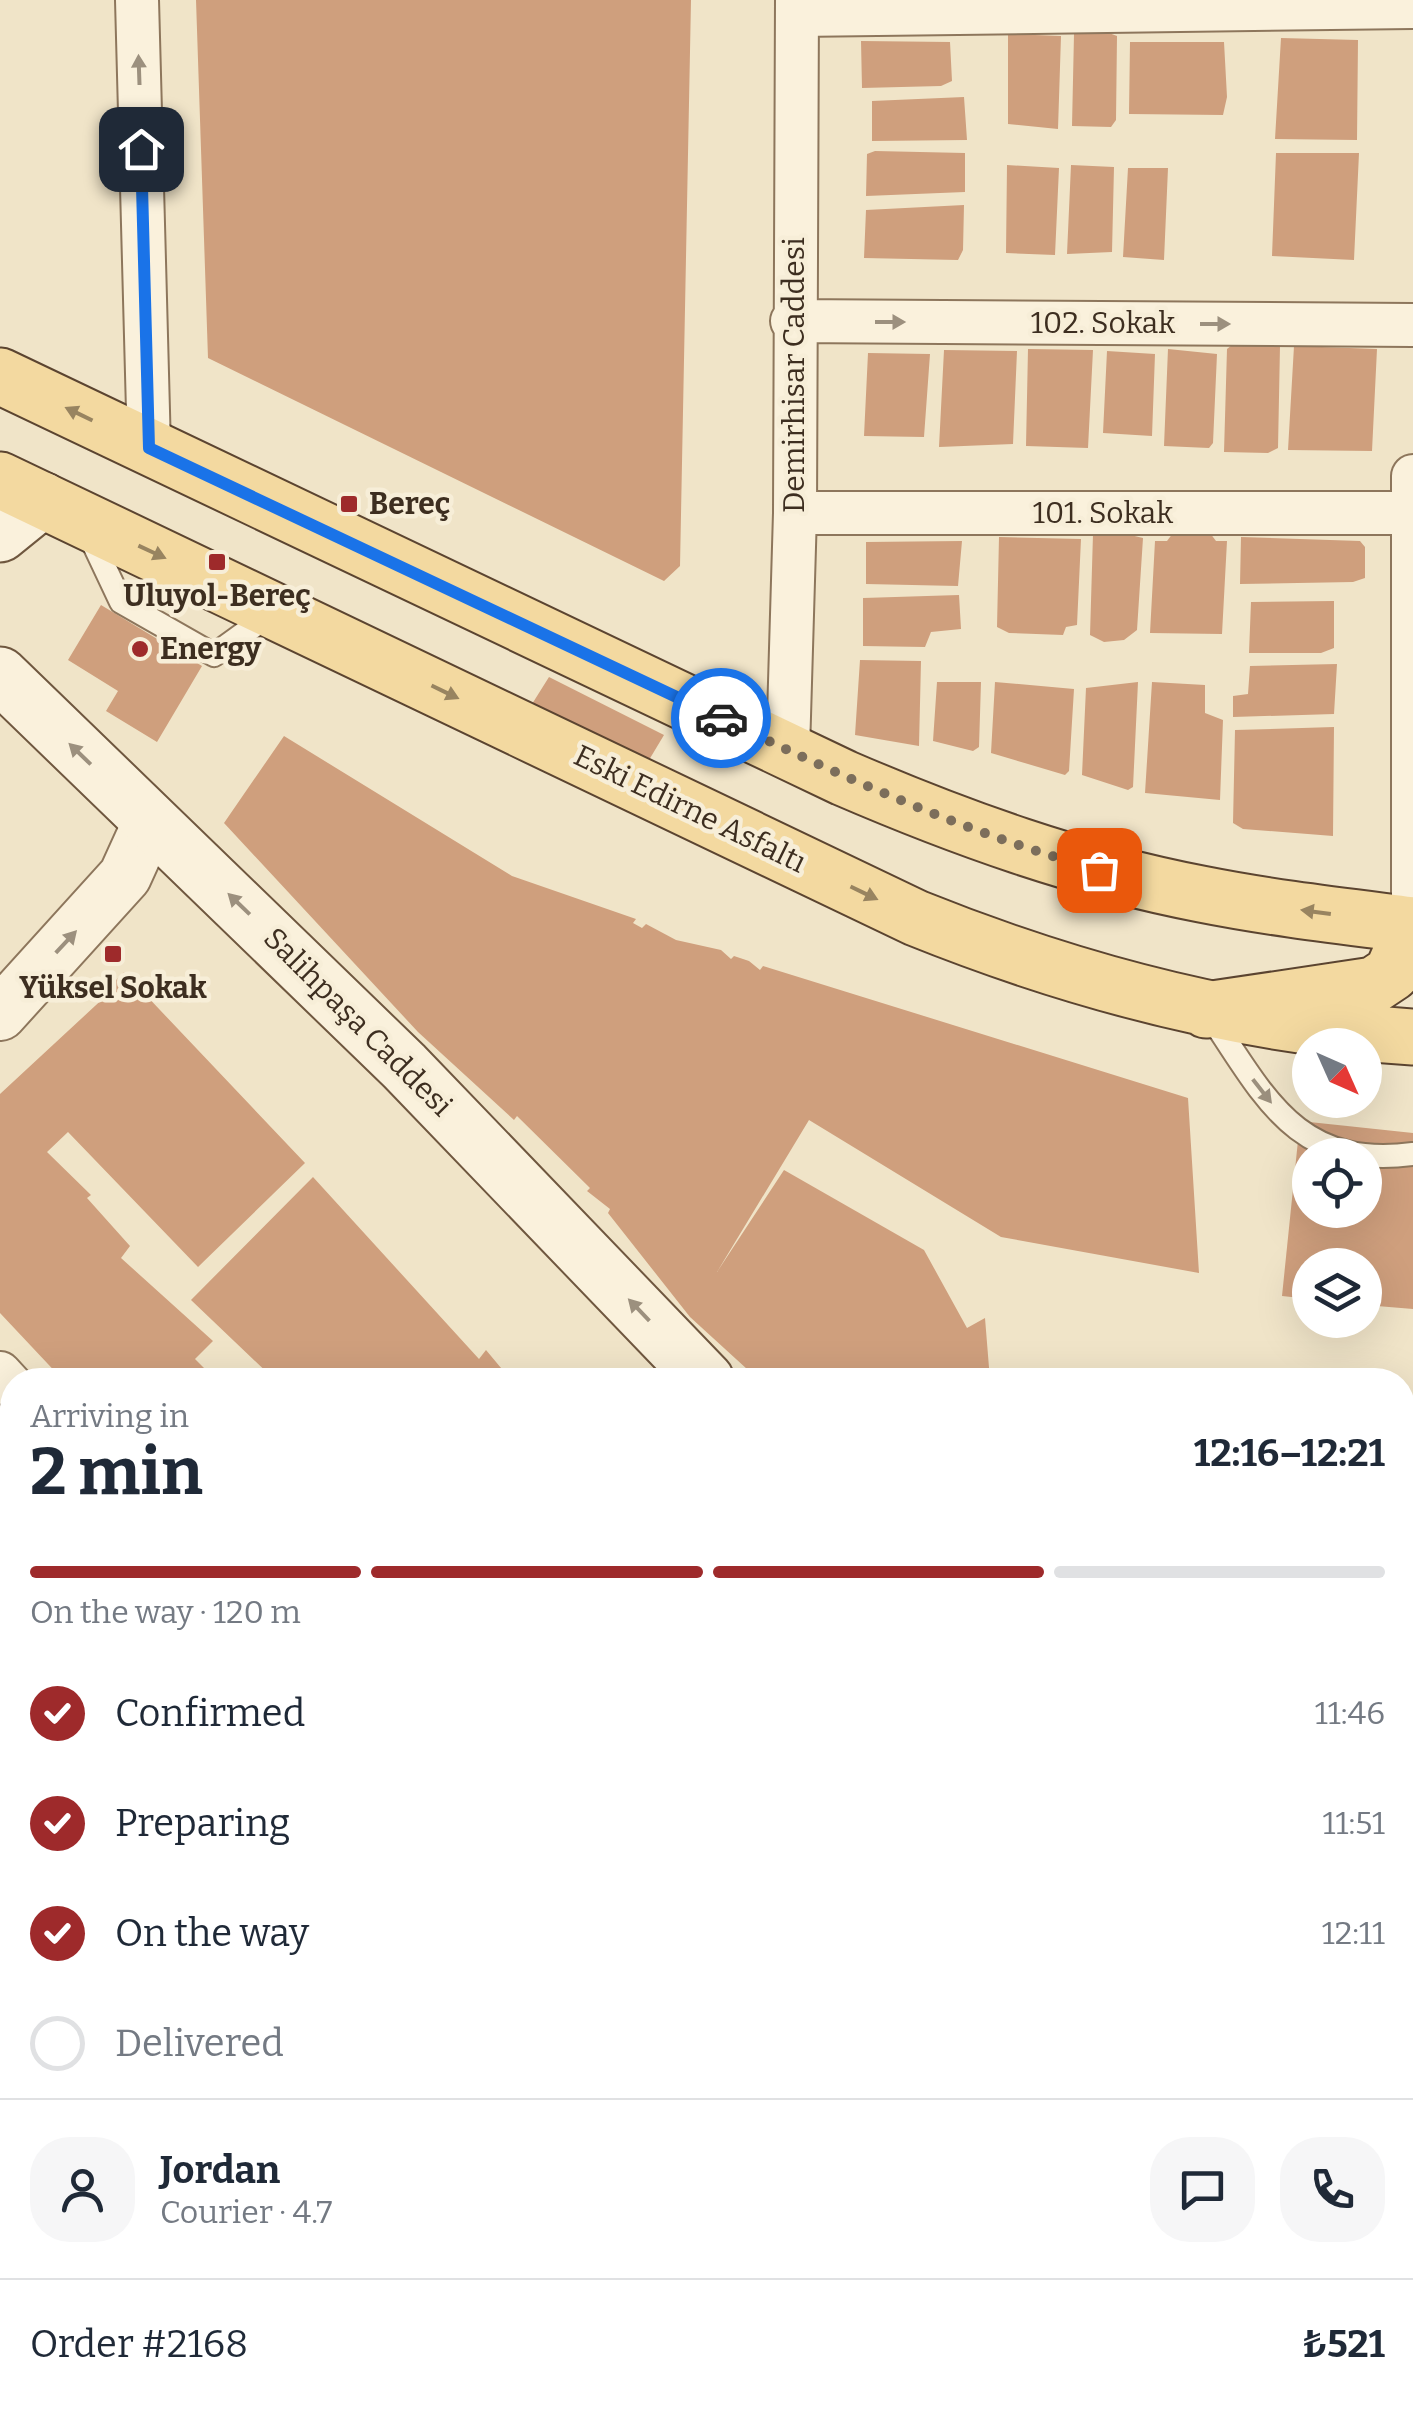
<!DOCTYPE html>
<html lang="en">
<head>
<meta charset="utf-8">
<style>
	:root { --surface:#fff; --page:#f6f6f7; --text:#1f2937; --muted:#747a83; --line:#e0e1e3; --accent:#9e2a2b }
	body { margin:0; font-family:Bitter,serif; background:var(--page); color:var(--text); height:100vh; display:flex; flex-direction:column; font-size:38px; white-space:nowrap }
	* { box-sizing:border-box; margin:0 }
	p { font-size:32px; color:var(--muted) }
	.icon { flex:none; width:55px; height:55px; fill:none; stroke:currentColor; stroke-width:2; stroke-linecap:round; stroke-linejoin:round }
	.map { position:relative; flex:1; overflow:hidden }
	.details { position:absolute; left:0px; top:1368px; width:1415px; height:1062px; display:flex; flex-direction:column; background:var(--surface); border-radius:40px 40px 0 0; box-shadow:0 10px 40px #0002 }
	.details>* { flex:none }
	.needle { width:65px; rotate:135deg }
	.controls { position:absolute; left:1292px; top:1028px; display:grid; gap:20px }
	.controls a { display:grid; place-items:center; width:90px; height:90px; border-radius:50%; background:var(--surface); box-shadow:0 10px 40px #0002; font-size:50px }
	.pin { position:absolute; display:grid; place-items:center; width:85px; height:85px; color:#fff; margin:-42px; border-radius:20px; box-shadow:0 5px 15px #0006 }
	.courier { position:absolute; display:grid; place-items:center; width:100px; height:100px; margin:-50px; border:8px solid #1a73e8; border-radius:50%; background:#fff; color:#222; box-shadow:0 2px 12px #0007 }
	.overview em { font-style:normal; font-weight:700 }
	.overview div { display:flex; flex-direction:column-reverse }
	.overview { display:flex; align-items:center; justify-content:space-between; height:170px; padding:0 30px }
	h1 { font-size:65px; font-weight:700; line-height:75px }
	.bar { display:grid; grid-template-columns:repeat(4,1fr); gap:15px 10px; align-content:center; height:120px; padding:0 30px }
	.bar i { height:12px; border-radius:8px; background:var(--line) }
	.bar .on { background:var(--accent) }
	.bar p { grid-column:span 4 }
	.line { display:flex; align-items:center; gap:25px; padding:0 30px; border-top:2px solid var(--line) }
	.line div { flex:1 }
	.round { display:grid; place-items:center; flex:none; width:105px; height:105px; border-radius:40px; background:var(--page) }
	ol { padding:0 30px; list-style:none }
	li { display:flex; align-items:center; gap:30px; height:110px }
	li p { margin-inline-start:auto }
	li .icon { padding:10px; border-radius:50%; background:var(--accent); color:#fff; stroke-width:4 }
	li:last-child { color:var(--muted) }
	li i { width:55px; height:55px; border:5px solid var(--line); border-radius:50% }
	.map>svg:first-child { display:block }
	.building { fill:#cf9f7d; fill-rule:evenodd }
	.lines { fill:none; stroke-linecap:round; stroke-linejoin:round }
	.service-casing { stroke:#8d765c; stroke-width:26 }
	.minor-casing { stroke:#8d765c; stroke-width:46 }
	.tertiary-casing { stroke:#8d765c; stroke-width:56 }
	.secondary-casing { stroke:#6f573f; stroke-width:59 }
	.primary-casing { stroke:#5b4430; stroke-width:59 }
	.service { stroke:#faf1dc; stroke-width:22 }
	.minor { stroke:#faf1dc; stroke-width:42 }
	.tertiary { stroke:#faf1dc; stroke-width:52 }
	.secondary { stroke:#faf1dc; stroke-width:55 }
	.primary { stroke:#f3d9a0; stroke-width:55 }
	.oneway { fill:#9c907e }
	.oneway2 { fill:#988460 }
	.done { stroke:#7c6e5b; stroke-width:10; stroke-dasharray:0 18 }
	.route { stroke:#1a73e8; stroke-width:12 }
	.poi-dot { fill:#9e2a2b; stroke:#f7eed8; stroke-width:4 }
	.labels { text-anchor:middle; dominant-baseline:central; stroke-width:9; stroke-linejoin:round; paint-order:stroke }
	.street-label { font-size:30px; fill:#3d2e20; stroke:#f7eed8 }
	.poi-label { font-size:30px; font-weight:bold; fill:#3d2e20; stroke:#f7eed8; text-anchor:start }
</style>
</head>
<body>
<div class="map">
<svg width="1413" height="2428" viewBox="0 0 1413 2428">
	<rect width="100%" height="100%" fill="#f0e4c8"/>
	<path class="building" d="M 196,0 L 691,0 L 680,566 L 664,581 L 208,358 Z
		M 1109,33 L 1117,36 L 1116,120 L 1111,127 L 1072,126 L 1074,34 Z
		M 1008,34 L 1061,36 L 1058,129 L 1008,124 Z
		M 1281,38 L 1358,40 L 1357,140 L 1275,139 Z
		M 861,41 L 950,42 L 952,81 L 941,86 L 862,88 Z
		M 1130,42 L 1224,42 L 1227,97 L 1223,115 L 1129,114 Z
		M 964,97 L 967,140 L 872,141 L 872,101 Z
		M 875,151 L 965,153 L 965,192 L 866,196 L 867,154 Z
		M 1276,153 L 1359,153 L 1354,260 L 1272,256 Z
		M 1007,165 L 1059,168 L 1055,255 L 1006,253 Z
		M 1071,165 L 1114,167 L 1112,252 L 1067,254 Z
		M 1128,168 L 1168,168 L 1164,260 L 1123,257 Z
		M 964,205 L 963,250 L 958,260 L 864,258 L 866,210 Z
		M 1232,345 L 1280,346 L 1278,448 L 1268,453 L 1224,452 L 1227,349 Z
		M 1294,346 L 1377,349 L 1372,451 L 1288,450 Z
		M 1028,349 L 1093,350 L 1088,448 L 1026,446 Z
		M 1168,349 L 1217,354 L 1213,443 L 1209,448 L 1164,446 Z
		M 944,350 L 1017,351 L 1013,444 L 939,447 Z
		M 1107,351 L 1155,354 L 1152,436 L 1103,433 Z
		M 868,353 L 930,354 L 924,437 L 864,436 Z
		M 1122,533 L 1143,538 L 1137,630 L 1124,640 L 1104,642 L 1090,635 L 1093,534 Z
		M 1173,533 L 1210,533 L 1216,541 L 1227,541 L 1222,634 L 1150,633 L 1155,541 L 1167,541 Z
		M 999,537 L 1081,539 L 1077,625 L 1066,627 L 1063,635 L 1009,633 L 997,627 Z
		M 1241,537 L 1360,541 L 1365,547 L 1365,578 L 1353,582 L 1240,584 Z
		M 962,541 L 958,586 L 866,584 L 866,542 Z
		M 959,595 L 961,629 L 931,632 L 925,647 L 863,646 L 863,598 Z
		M 1334,601 L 1334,648 L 1321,653 L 1249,653 L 1251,602 Z
		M 101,605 L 202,666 L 157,742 L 106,711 L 118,691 L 68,660 Z
		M 860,660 L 921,661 L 919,746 L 855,735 Z
		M 1337,664 L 1334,714 L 1233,717 L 1233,696 L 1248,694 L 1250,666 Z
		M 549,677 L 664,735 L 643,770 L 527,712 Z
		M 937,682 L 981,682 L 979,747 L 973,751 L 933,741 Z
		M 995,682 L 1074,689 L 1069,771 L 1065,775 L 991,753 Z
		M 1138,682 L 1133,787 L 1128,790 L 1082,775 L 1086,688 Z
		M 1152,682 L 1205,685 L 1205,713 L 1223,720 L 1220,800 L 1145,793 Z
		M 1334,727 L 1333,836 L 1243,829 L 1233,823 L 1235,730 Z
		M 284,736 L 512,876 L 636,919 L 633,923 L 642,928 L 646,924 L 676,940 L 721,950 L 731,959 L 734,956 L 749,961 L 760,970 L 763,966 L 1188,1098 L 1199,1273 L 1001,1237 L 809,1120 L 717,1272 L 784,1170 L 924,1250 L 967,1328 L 985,1318 L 990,1380 L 759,1380 L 690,1317 L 608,1213 L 610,1209 L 587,1191 L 590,1188 L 517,1116 L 514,1120 L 418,1032 L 224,823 Z
		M 124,972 L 305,1163 L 198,1267 L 68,1132 L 47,1152 L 91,1195 L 87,1198 L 130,1246 L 121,1258 L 213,1341 L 195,1359 L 216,1380 L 63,1380 L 0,1313 L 0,1094 L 109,993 L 106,990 Z
		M 1300,1121 L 1413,1133 L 1413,1309 L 1365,1305 L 1365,1265 L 1310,1265 L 1310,1299 L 1282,1296 ZM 1310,1155 L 1365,1155 L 1365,1210 L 1310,1210 Z
		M 313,1177 L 479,1359 L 486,1350 L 511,1380 L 313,1380 L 305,1372 L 296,1380 L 275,1380 L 191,1300 Z
		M 1402,1438 L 1413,1440 L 1413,1572 L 1402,1571 Z
		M 0,1462 L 12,1475 L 12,1661 L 0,1649 Z
		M 0,1705 L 12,1717 L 12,1894 L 0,1881 Z
		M 1413,1732 L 1413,1897 L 1402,1898 L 1402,1736 Z
		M 1413,1969 L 1413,2063 L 1402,2065 L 1402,1971 Z
		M 1413,2093 L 1413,2189 L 1402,2191 L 1402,2094 Z
		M 1413,2235 L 1413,2297 L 1402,2300 L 1402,2237 Z
		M 747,2418 L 1081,2418 L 1052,2428 L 718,2428 Z"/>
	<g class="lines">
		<defs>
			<path id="service" d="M 87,530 L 121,602 L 214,655 L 272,613
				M 1211,1017 C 1266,1100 1299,1169 1413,1154"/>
			<path id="minor" d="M 137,0 L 149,448
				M 797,15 L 1413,7
				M 792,321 L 1413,325
				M 795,513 L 1411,513
				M 788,750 L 795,513 L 797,0
				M 1413,925 L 1413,476
				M 0,1373 L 12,1386
				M 1402,1923 L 1413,1921
				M 0,1956 L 12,1978 L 0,1987
				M 1402,2214 L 1413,2212
				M 0,2408 L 12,2405
				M 631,2428 L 661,2418"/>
			<path id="tertiary" d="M 0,1014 L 125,876 L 150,821"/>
			<path id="secondary" d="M 0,534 L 42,500
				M 0,675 L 404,1066 L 706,1380
				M 1220,2418 L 1223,2428"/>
			<path id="primary" d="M 0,376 L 844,778 C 960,828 1077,870 1201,894 C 1271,908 1342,916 1413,925 L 1392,973 L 1374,985 L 1206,1010
				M 0,480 L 916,918 C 1075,982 1241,1026 1413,1037"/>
		</defs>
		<use href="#service" class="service-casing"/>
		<use href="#minor" class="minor-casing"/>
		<use href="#tertiary" class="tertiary-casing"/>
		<use href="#secondary" class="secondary-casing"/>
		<use href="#primary" class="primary-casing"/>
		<use href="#service" class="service"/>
		<use href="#minor" class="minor"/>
		<use href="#tertiary" class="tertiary"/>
		<use href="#secondary" class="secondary"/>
		<use href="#primary" class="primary"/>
	</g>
	<defs><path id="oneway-solid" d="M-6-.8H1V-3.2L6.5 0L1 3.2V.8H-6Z" transform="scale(2.5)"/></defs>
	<g class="oneway">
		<use href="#oneway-solid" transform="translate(139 70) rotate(-92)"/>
		<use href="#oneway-solid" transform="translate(890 322)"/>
		<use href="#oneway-solid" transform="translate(1215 324)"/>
		<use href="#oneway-solid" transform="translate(80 754) rotate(-136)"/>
		<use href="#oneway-solid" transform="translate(239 904) rotate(-136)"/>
		<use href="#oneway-solid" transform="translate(66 942) rotate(-47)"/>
		<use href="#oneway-solid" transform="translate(1262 1091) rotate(52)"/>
		<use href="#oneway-solid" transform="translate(639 1310) rotate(-134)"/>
	</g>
	<g class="oneway2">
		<use href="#oneway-solid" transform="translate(79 414) rotate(-154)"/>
		<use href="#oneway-solid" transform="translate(152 552) rotate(25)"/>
		<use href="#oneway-solid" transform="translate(445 692) rotate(26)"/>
		<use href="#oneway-solid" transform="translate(864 893) rotate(26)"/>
		<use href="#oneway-solid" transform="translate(1316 912) rotate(-172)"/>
	</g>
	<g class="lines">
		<path class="done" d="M 721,718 C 844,778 967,833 1099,870"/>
		<path class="route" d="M 141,149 L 149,448 L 721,718"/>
	</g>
	<g class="poi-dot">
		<rect x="339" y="494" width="20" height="20" rx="5"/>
		<rect x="207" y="552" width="20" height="20" rx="5"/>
		<circle cx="140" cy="649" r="10"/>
		<rect x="103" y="944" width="20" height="20" rx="5"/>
	</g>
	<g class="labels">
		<g class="street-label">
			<text x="1103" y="323">102. Sokak</text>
			<text transform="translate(794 375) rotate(-90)">Demirhisar Caddesi</text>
			<text x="1103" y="513">101. Sokak</text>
			<text transform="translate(690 809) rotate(26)">Eski Edirne Asfaltı</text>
			<text transform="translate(358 1022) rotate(45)">Salihpaşa Caddesi</text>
		</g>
		<g class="poi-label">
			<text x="369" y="504">Bereç</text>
			<text x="217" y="596" text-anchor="middle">Uluyol-Bereç</text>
			<text x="160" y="649">Energy</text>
			<text x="113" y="988" text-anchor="middle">Yüksel Sokak</text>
		</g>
	</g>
</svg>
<div class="controls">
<a><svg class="needle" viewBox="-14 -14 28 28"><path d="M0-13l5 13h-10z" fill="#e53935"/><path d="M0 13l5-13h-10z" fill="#747a83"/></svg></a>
<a><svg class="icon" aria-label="locate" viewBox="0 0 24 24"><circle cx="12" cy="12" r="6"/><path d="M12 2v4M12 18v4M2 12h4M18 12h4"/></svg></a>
<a><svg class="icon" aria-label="layers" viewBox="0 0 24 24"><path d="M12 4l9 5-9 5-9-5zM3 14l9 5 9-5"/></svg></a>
</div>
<div class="pin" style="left:1099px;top:870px;background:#ea580c"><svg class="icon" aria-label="bag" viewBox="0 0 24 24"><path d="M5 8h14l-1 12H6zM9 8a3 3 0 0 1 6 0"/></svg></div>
<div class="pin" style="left:141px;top:149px;background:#1f2937"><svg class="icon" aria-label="home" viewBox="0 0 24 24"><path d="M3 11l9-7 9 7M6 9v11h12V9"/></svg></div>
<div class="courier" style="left:721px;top:718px"><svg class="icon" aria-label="car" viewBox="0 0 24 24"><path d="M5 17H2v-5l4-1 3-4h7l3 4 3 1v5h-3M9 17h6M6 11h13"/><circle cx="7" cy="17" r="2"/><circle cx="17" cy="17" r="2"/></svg></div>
<section class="details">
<div class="overview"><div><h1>2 min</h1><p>Arriving in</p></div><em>12:16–12:21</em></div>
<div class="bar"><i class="on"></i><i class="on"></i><i class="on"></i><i></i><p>On the way · 120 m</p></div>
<ol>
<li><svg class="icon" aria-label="check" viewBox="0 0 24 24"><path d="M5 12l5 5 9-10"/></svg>Confirmed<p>11:46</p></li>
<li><svg class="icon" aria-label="check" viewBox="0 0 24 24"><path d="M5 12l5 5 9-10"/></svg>Preparing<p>11:51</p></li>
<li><svg class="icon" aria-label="check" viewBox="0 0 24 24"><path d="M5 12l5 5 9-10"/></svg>On the way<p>12:11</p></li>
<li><i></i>Delivered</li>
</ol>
<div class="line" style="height:180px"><a class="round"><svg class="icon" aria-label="person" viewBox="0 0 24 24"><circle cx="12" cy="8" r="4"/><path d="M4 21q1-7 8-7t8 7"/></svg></a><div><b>Jordan</b><p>Courier · 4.7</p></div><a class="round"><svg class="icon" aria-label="chat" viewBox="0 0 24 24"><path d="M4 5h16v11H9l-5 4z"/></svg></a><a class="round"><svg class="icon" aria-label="phone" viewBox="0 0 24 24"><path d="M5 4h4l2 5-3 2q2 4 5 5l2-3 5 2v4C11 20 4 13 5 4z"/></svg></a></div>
<div class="line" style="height:130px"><div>Order #2168</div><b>₺521</b></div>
</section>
</div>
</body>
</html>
